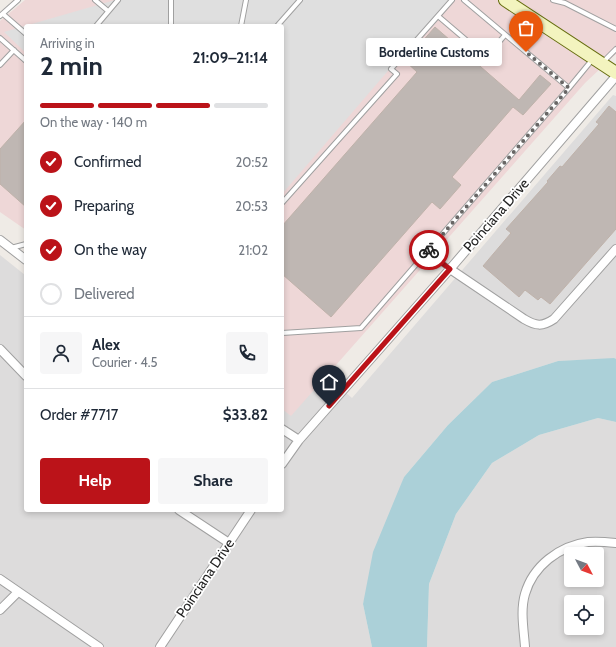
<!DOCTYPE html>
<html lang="en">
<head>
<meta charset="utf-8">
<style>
	:root { --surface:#fff; --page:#f6f6f7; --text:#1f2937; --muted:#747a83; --line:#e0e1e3; --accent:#bb1319 }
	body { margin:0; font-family:Cabin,sans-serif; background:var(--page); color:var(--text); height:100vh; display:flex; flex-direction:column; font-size:15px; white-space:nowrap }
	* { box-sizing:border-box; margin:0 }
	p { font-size:13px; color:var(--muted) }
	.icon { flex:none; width:22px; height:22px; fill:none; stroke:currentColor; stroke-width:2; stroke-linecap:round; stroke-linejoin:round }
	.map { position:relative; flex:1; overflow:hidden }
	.drawer { position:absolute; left:24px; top:24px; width:260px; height:488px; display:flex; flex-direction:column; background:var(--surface); border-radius:4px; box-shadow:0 2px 6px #0003 }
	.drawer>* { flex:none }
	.needle { width:26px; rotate:131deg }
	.buttons { position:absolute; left:564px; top:547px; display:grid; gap:8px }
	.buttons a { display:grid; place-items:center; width:40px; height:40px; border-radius:4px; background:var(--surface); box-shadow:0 2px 6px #0003; font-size:20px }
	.pin { position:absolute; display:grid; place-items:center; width:34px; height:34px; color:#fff; margin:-41px -17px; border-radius:50% 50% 50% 0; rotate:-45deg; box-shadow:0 0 4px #0007 }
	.pin .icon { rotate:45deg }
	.courier { position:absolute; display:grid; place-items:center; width:40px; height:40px; margin:-20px; border:3px solid #bb1319; border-radius:50%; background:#fff; color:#222; box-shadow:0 1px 5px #0007 }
	.bubble { position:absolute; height:28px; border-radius:4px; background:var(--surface); box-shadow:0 2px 6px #0003; font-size:13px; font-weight:800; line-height:28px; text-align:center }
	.headline em { font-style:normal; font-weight:800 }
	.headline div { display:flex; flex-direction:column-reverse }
	.headline { display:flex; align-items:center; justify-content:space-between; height:68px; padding:0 16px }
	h1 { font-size:26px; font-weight:800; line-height:30px }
	.bar { display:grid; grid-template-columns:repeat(4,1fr); gap:6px 4px; align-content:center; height:48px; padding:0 16px }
	.bar i { height:5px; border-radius:3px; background:var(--line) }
	.bar .on { background:var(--accent) }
	.bar p { grid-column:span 4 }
	.line { display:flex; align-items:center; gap:10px; padding:0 16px; border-top:1px solid var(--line) }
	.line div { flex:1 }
	.round { display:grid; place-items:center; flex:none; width:42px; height:42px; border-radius:4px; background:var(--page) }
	ol { padding:0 16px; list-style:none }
	li { display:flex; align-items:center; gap:12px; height:44px }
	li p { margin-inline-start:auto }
	li .icon { padding:4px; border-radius:50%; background:var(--accent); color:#fff; stroke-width:4 }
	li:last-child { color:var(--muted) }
	li i { width:22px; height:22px; border:2px solid var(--line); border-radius:50% }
	.action { display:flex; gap:8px; margin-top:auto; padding:8px 16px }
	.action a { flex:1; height:46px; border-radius:4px; background:var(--accent); color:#fff; font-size:16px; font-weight:800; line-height:46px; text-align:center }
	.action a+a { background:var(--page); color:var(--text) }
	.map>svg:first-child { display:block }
	.residential { fill:#dddcdc; fill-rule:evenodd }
	.commercial { fill:#eed7d7 }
	.parking { fill:#dfdfdf }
	.water { fill:#abd0d8 }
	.building { fill:#bfb7b3; stroke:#bfb2aa }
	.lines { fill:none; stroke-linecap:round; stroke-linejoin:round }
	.lane-casing { stroke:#a0a0a0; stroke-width:6 }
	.street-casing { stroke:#a0a0a0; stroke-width:10 }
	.secondary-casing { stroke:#666d0f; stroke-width:14 }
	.lane { stroke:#fff; stroke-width:4 }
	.street { stroke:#fff; stroke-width:8 }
	.secondary { stroke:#f3f4bf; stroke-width:12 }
	.done { stroke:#686665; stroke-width:4; stroke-dasharray:0 7.2 }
	.route { stroke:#bb1319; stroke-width:5 }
	.labels { text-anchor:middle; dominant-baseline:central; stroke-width:3.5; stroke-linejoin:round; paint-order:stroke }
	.street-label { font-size:14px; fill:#1f1f1f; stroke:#fff }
</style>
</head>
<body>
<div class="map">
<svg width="616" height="647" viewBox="0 0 616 647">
	<rect width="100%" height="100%" fill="#efebe6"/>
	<path class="residential" d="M 613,95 L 616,96 L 616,359 L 558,361 L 492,382 L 448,425 L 404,477 L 363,604 L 372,647 L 0,647 L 0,255 L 25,275 L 26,274 L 26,510 L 282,510 L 282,350 L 289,344 L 352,398 Z
		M 598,418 L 616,422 L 616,647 L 427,647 L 429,584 L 456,514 L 492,463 L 539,435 ZM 571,554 L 597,554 L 597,580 L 571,580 ZM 571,602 L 597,602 L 597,628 L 571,628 Z"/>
	<path class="commercial" d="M 25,0 L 616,0 L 616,54 L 585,83 L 291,416 L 282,409 L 282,26 L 26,26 L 26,230 L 0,212 L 0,21 Z"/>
	<path class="parking" d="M 115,0 L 449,0 L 282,194 L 282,26 L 26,26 L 26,53 L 4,32 Z"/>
	<path class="water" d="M 614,358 L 616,359 L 616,422 L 598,418 L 539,435 L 492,463 L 456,514 L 429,584 L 427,647 L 372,647 L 363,604 L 373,552 L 404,477 L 448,425 L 492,382 L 558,361 Z"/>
	<path class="building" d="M 435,27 L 519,100 L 540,75 L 551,84 L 523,115 L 513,107 L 452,177 L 461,185 L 440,209 L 432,202 L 331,317 L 282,274 L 282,226 L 417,72 L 405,61 Z
		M 609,106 L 616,112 L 616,229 L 550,304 L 541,297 L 538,300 L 525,290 L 519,297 L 483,266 L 511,233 L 506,229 L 548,182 L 547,181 L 560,166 L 562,167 L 599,124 L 596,122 Z
		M 26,120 L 26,207 L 0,184 L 0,149 Z"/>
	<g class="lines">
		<defs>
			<path id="lane" d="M 95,0 L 108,11
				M 171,0 L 171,25 L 172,26
				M 464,0 L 569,88 L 592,60
				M 553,0 L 565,3 L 616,29
				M 3,14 L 26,34
				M 0,16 L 18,0
				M 438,16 L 486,57 L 505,35
				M 96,26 L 118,0
				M 241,26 L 246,0
				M 277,26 L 300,0
				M 0,38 L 26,61
				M 602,63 L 616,49
				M 0,65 L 14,50
				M 282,203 L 397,74 L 391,69 L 452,0
				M 11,248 L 26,244
				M 427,252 L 450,269
				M 282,333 L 361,328 L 569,88"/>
			<path id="street" d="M 0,240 L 26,260
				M 450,269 L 524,319 C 536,326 542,327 554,319 L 616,249
				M 0,349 L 26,376
				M 282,429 L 299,440
				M 282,464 L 299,440 L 450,269 L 616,76
				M 179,510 L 229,543
				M 0,579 L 99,647
				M 0,610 L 18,592
				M 160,647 L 251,510
				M 525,647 C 524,631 520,611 525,594 C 533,566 559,546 588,542 C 597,541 607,542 616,543"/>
			<path id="secondary" d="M 505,0 L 616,73"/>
		</defs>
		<use href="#lane" class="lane-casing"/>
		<use href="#street" class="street-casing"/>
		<use href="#secondary" class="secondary-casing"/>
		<use href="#lane" class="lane"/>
		<use href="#street" class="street"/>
		<use href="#secondary" class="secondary"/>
	</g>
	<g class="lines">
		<path class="done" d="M 429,250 L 569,88 L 526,52"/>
		<path class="route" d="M 329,406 L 450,269 L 427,252 L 429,250"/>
	</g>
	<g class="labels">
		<g class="street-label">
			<text transform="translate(496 215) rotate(-49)">Poinciana Drive</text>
			<text transform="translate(205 578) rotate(-56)">Poinciana Drive</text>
		</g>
	</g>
</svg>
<div class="buttons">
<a><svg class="needle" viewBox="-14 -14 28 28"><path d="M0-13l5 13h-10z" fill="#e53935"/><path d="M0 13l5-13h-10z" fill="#747a83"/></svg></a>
<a><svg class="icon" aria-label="locate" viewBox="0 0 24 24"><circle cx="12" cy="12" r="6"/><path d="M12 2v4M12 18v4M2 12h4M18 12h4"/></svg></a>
</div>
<div class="pin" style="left:526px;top:52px;background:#ea580c"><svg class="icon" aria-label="bag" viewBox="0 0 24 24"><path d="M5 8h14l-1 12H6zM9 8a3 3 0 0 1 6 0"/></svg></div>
<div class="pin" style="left:329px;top:406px;background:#1f2937"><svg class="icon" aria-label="home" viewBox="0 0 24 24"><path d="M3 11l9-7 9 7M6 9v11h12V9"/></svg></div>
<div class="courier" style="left:429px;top:250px"><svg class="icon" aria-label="bike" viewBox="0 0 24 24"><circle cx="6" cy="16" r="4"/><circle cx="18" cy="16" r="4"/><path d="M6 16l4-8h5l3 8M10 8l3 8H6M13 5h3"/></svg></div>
<div class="bubble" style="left:366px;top:38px;width:136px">Borderline Customs</div>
<section class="drawer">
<div class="headline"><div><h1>2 min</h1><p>Arriving in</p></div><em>21:09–21:14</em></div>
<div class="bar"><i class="on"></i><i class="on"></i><i class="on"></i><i></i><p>On the way · 140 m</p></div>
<ol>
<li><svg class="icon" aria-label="check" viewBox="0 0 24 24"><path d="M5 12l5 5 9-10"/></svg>Confirmed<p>20:52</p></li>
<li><svg class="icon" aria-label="check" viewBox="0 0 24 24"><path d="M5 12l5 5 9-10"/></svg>Preparing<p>20:53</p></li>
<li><svg class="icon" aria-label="check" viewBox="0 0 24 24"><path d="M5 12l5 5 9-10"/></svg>On the way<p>21:02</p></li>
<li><i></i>Delivered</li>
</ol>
<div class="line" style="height:72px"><a class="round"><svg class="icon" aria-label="person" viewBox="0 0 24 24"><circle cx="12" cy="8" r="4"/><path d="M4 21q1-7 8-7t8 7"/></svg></a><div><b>Alex</b><p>Courier · 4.5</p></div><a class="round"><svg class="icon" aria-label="phone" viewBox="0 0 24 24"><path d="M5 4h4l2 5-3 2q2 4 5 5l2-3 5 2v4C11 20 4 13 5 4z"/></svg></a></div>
<div class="line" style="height:52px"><div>Order #7717</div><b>$33.82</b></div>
<div class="action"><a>Help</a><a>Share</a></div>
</section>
</div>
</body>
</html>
